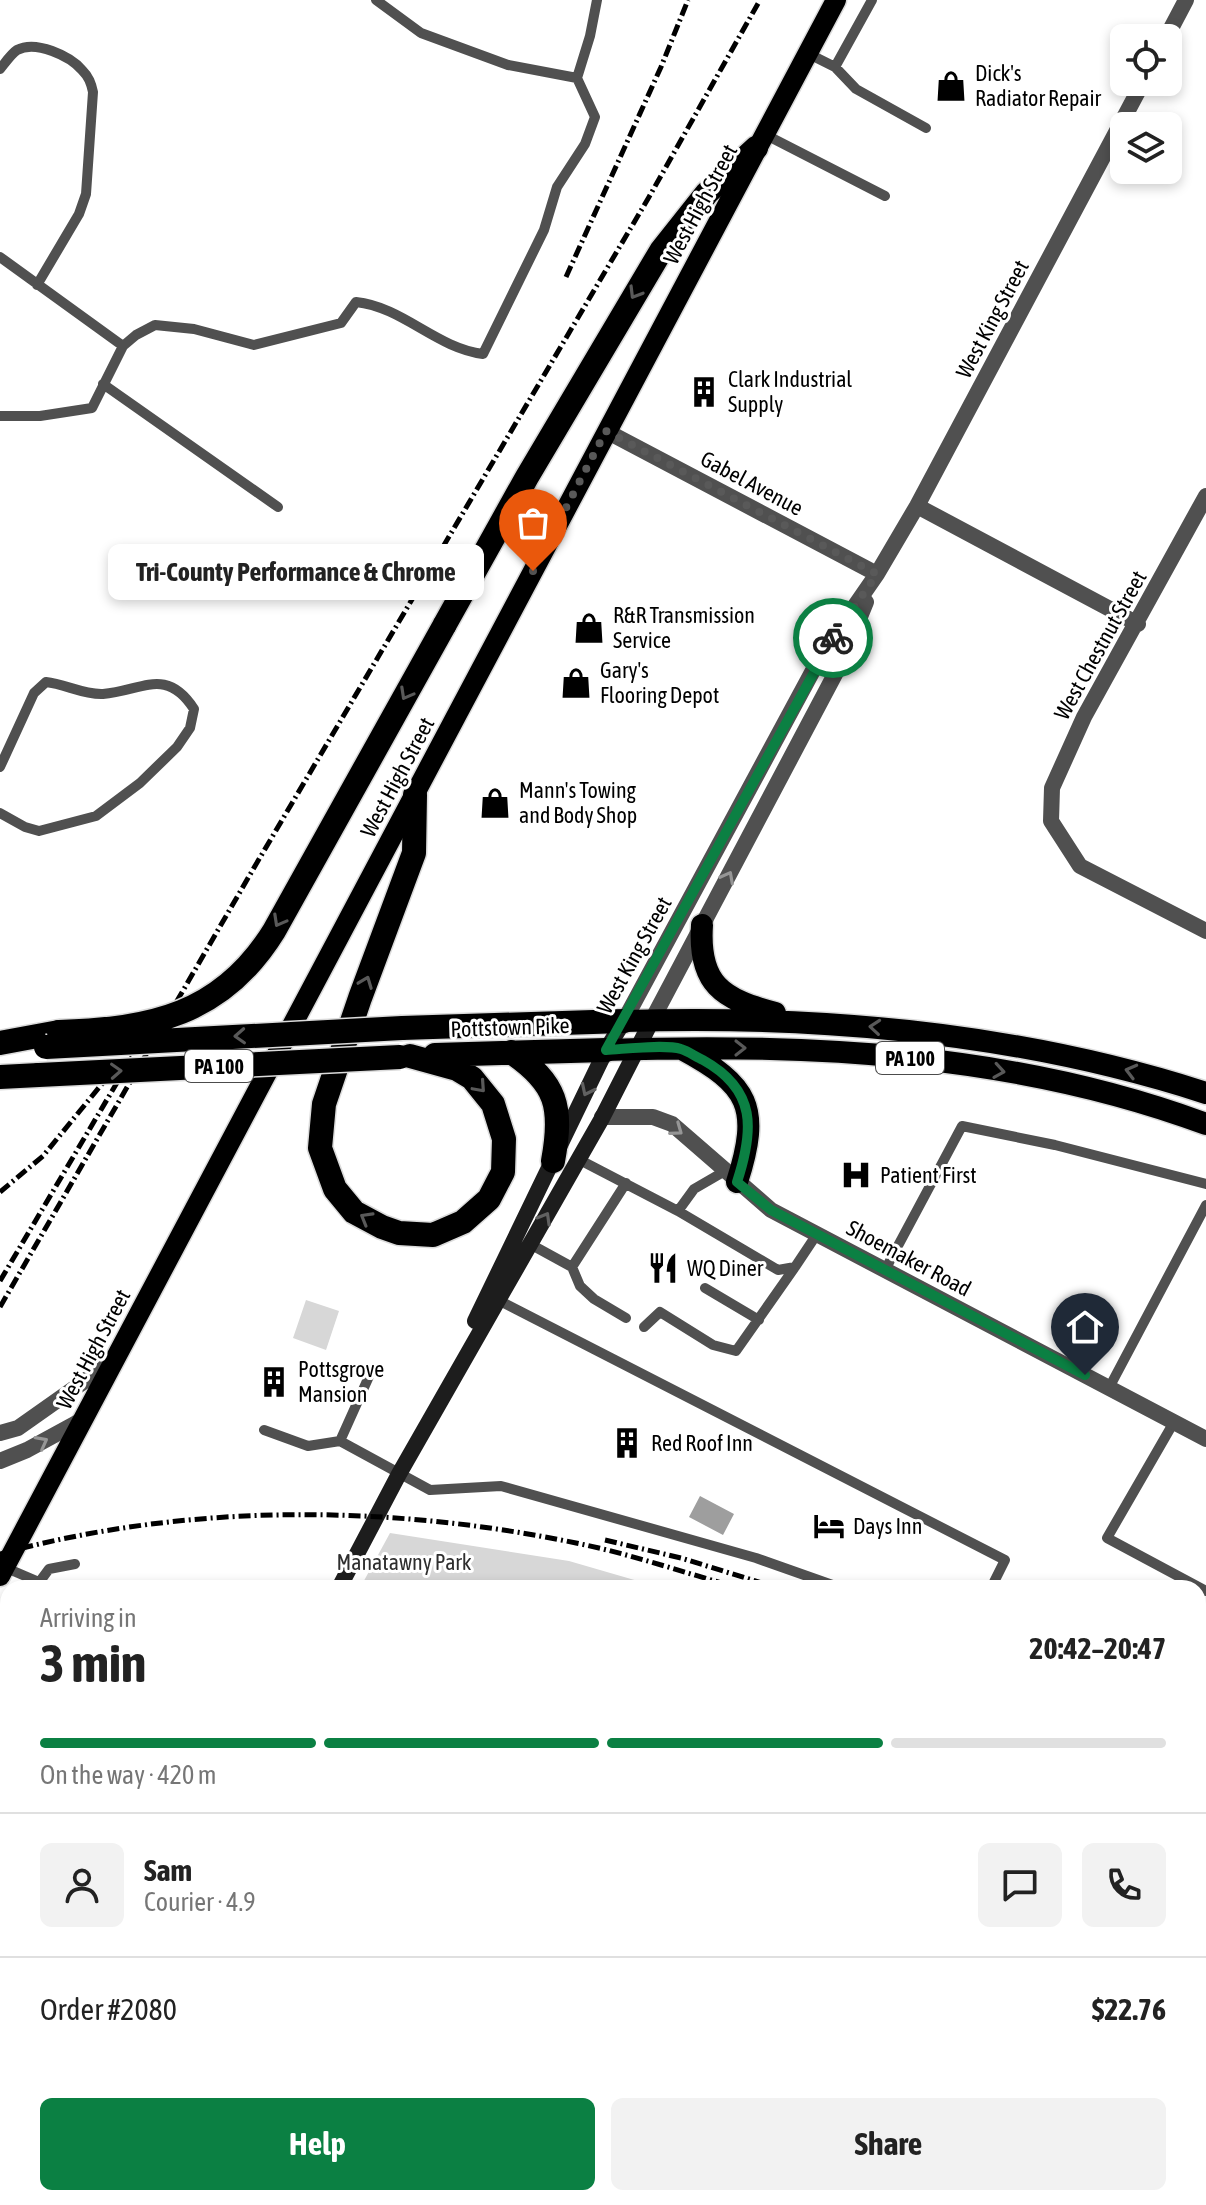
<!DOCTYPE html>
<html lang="en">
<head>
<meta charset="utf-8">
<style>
	:root { --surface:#fff; --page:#f2f2f2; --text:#222; --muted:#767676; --line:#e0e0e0; --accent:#0b8043 }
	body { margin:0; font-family:"Asap Condensed",sans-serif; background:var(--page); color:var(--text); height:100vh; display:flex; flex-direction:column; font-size:30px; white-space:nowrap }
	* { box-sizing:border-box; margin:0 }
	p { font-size:26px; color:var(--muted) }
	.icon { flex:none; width:44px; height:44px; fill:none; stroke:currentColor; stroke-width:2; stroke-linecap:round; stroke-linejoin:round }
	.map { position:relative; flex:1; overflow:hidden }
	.sheet { position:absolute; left:0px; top:1580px; width:1206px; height:626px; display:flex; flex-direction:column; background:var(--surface); border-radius:24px 24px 0 0; box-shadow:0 4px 12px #0003 }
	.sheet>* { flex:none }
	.buttons { position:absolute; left:1110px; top:24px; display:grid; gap:16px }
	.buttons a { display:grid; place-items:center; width:72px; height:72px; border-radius:12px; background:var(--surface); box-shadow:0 4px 12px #0003; font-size:40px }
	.pin { position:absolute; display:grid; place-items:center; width:68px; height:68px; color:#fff; margin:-82px -34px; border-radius:50% 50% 50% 0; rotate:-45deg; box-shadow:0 0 8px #0007 }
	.pin .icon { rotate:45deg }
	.courier { position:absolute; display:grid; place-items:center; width:80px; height:80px; margin:-40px; border:6px solid #0b8043; border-radius:50%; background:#fff; color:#222; box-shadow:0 2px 10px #0007 }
	.bubble { position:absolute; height:56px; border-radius:12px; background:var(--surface); box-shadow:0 4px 12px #0003; font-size:26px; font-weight:700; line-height:56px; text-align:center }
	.head em { font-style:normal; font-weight:700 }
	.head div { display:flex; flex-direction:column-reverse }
	.head { display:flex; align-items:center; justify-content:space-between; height:136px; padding:0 40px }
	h1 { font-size:52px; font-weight:700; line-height:60px }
	.bar { display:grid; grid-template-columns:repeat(4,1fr); gap:12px 8px; align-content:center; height:96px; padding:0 40px }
	.bar i { height:10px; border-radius:6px; background:var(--line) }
	.bar .selected { background:var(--accent) }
	.bar p { grid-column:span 4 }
	.line { display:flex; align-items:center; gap:20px; padding:0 40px; border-top:2px solid var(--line) }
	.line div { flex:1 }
	.round { display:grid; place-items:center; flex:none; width:84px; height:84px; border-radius:12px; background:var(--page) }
	.primary-button { display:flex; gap:16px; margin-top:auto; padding:16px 40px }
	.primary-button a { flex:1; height:92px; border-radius:12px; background:var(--accent); color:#fff; font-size:32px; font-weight:700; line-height:92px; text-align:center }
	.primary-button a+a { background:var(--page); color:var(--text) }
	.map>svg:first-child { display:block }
	.green { fill:#d7d7d7 }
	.water { fill:#9e9e9e }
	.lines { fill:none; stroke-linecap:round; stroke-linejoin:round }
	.primary-casing { stroke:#dbdbdb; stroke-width:23 }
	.trunk-casing { stroke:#dbdbdb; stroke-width:25 }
	.motorway-casing { stroke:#dbdbdb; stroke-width:27 }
	.service { stroke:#505050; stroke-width:10 }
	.minor { stroke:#505050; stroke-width:16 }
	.tertiary { stroke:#505050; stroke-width:16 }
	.secondary { stroke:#1d1d1d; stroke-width:16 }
	.primary { stroke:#000; stroke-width:20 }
	.trunk { stroke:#000; stroke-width:22 }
	.motorway { stroke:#000; stroke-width:24 }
	.rail { stroke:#000; stroke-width:5; stroke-dasharray:12 4 2 4; stroke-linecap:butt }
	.motorway-bridge-casing { stroke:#dbdbdb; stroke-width:27; stroke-linecap:butt }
	.motorway-bridge { stroke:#000; stroke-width:24 }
	.oneway { stroke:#595959 }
	.oneway2 { stroke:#969696 }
	.oneway3 { stroke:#616161 }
	.done { stroke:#595959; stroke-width:8; stroke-dasharray:0 14.4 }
	.route { stroke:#0b8043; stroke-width:10 }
	.labels { text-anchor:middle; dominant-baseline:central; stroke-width:6; stroke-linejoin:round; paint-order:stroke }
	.shield { fill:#fff; stroke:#4c4c4c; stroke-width:2 }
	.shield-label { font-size:20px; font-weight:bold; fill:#000 }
	.poi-label { font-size:22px; fill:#000; stroke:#fff; text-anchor:start }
	.street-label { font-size:22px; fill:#000; stroke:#fff }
	.park-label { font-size:22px; fill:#2e2e2e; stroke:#fff }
</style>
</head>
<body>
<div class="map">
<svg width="1206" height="2205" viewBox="0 0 1206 2205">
	<rect width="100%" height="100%" fill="#fff"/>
	<path class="green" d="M 306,1300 L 339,1311 L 326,1350 L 293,1338 Z
		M 390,1533 L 569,1561 L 662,1588 L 360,1588 Z
		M 1198,1763 L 1206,1766 L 1206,2205 L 30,2205 L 34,2198 L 1198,2198 Z"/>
	<path class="water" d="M 700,1496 L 734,1514 L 723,1535 L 689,1517 Z
		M 1198,2127 L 1206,2127 L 1206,2203 L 1198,2196 Z
		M 0,2178 L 8,2182 L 8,2198 L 39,2198 L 50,2205 L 0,2205 Z
		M 941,2198 L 996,2198 L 984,2205 L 930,2205 Z"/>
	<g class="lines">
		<defs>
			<path id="primary" d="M 0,1576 L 836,0"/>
			<path id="trunk" d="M 702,925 C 698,984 722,999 775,1013
				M 624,1021 C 820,1015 1018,1032 1206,1093
				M 682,1049 C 749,1085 761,1107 737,1182
				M 606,1050 C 808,1043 1015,1053 1206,1124"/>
			<path id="motorway" d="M 444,626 L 527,477 L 661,251 L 707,193 L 756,148
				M 402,1028 L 624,1021
				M 0,1043 L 59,1032
				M 511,1052 C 557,1083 563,1107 553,1161
				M 435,1055 L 606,1050
				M 410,1056 L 457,1069 L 472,1078 L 493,1104 L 504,1139 L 503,1172 L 489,1199 L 463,1222 L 433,1235 L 399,1233 L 382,1227 L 354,1212 L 335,1189 L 320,1148 L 324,1104 L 360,998 L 414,853 L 415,795
				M 0,1077 L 39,1075"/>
		</defs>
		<use href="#primary" class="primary-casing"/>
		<use href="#trunk" class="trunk-casing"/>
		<use href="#motorway" class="motorway-casing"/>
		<path class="service" d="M 807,53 L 835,67 L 856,89 L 926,128
			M 835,67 L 872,0
			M 0,69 C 5,63 11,54 17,50 C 36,40 70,56 82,70 C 89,77 91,83 93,92 L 86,194 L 79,214 L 37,285
			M 577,78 L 590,36 L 597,0
			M 764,134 L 885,196
			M 0,257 L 123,346
			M 103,384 L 278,507
			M 0,416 L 40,416 L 92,408 L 123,346 L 136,335 L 155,325 L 194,329 L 254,345 L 341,323 L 356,302 C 403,307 436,348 483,354 L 544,230 L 557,187 L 585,144 L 595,117 L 577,78 L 508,65 L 421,33 L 376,0
			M 0,767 L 34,693 L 46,682 C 65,684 84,695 103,694 C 142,691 166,666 194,709 L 190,728 L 177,747 L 140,783 L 96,816 L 39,831 L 25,827 L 0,813
			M 578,1159 L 678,1211 L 778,1270 L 795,1267 L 817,1234
			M 678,1211 L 694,1189 L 725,1171
			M 530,1244 L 572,1267 L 580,1286 L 594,1299 L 626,1318
			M 572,1267 L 626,1183
			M 885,1270 L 962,1126 L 1055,1145 L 1206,1184
			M 705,1288 L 759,1320
			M 498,1300 L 1005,1560 L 991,1588
			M 644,1327 L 660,1312 L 713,1345 L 736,1351 L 795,1267
			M 1109,1388 L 1206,1205
			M 1174,1422 L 1107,1538 L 1206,1591
			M 264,1430 L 308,1446 L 340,1441 L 430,1490 L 501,1486 L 756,1558 L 841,1588
			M 340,1441 L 371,1372
			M 4,1567 L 39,1582
			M 35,1588 L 49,1569 L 75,1564
			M 0,1613 L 8,1620
			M 0,1722 L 8,1726
			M 1198,1821 L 1206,1825
			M 0,1925 L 8,1910
			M 0,1944 L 8,1948"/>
		<path class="minor" d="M 1166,38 L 1186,0
			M 606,431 L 877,574
			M 1206,496 L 1084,717 L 1052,788 L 1051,821 L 1080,866 L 1206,931
			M 917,506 L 1138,624
			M 652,1020 L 842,661 L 866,602
			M 624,1021 L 823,652 L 877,574 L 917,506 L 1143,82
			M 602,1117 L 653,1117 L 672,1124 L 771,1210 L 1206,1439"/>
		<path class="tertiary" d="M 0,1433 L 18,1428 L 113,1361
			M 0,1461 L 27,1450 L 82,1420"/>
		<path class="secondary" d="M 475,1321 L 606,1050 L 624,1021
			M 339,1588 L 399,1474 L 601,1120 L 652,1020
			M 7,2205 L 11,2198"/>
		<use href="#primary" class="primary"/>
		<use href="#trunk" class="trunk"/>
		<use href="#motorway" class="motorway"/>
		<path class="rail" d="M 566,277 L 661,67 L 688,0
			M 0,1192 L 43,1156 L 115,1068
			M 0,1281 L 138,1047
			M 0,1307 L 255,866 L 649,197 L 760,0
			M 605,1540 L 681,1558 L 778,1588
			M 0,1554 C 186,1503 387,1504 576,1543 C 631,1554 685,1573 739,1588
			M 1198,1738 L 1206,1741"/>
		<defs>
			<path id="motorway-bridge" d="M 59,1032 C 151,1029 222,1015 274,931 L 444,626
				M 46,1047 L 402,1028
				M 39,1075 L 400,1057"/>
		</defs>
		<use href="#motorway-bridge" class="motorway-bridge-casing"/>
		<use href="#motorway-bridge" class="motorway-bridge"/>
	</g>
	<defs><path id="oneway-chevron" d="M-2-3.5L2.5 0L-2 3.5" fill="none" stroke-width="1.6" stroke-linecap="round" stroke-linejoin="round" transform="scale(2)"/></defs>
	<g class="oneway">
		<use href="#oneway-chevron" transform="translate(635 293) rotate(121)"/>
		<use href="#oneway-chevron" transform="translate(406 694) rotate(119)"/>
		<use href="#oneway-chevron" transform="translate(279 921) rotate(119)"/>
		<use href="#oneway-chevron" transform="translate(366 982) rotate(-69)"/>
		<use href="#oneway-chevron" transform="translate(875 1027) rotate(-175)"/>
		<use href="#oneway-chevron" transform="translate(240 1036) rotate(177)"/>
		<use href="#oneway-chevron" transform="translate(740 1048)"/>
		<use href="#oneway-chevron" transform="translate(116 1071) rotate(-3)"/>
		<use href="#oneway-chevron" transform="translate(999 1071) rotate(9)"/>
		<use href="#oneway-chevron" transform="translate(1131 1071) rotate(-165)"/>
		<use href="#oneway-chevron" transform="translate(480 1087) rotate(48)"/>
		<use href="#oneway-chevron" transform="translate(366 1218) rotate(-150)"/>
	</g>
	<g class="oneway2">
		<use href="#oneway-chevron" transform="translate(728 877) rotate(-62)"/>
		<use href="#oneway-chevron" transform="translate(677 1130) rotate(36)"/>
		<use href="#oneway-chevron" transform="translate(42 1442) rotate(-28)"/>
	</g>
	<g class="oneway3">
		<use href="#oneway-chevron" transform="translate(587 1090) rotate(116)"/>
		<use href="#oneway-chevron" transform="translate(545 1218) rotate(-60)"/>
	</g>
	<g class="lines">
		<path class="done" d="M 533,571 L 606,431 L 877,574 L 833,638"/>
		<path class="route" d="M 833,638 L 606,1050 C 625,1049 665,1044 681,1049 C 688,1051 696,1057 703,1060 C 757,1090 754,1130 737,1182 L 771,1210 L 1085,1375"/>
	</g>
	<defs>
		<symbol id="shop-bare" viewBox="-9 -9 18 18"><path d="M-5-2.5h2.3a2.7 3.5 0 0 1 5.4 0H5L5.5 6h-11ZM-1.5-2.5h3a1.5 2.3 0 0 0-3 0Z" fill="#000" stroke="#fff" stroke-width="2.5" paint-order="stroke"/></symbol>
		<symbol id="building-bare" viewBox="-9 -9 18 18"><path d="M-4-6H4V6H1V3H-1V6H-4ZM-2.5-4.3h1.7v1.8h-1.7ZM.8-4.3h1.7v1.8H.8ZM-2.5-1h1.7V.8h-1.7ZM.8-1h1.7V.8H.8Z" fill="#000" stroke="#fff" stroke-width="2.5" paint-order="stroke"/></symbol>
		<symbol id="hospital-bare" viewBox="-9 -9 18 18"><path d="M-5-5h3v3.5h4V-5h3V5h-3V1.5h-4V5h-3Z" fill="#000" stroke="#fff" stroke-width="2.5" paint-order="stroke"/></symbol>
		<symbol id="restaurant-bare" viewBox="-9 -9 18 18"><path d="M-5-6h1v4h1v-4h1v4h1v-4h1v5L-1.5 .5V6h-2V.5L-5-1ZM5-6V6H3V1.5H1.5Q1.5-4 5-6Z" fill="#000" stroke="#fff" stroke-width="2.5" paint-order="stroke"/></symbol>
		<symbol id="hotel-bare" viewBox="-9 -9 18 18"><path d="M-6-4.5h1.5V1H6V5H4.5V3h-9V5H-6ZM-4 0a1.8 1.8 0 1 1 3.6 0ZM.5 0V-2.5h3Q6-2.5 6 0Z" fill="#000" stroke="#fff" stroke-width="2.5" paint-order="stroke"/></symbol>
	</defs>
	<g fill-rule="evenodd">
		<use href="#shop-bare" x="929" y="64" width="44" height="44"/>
		<use href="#building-bare" x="682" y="370" width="44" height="44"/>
		<use href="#shop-bare" x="567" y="606" width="44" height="44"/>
		<use href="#shop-bare" x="554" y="661" width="44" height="44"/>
		<use href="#shop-bare" x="473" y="781" width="44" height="44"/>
		<use href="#hospital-bare" x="834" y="1153" width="44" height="44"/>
		<use href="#restaurant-bare" x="641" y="1246" width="44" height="44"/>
		<use href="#building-bare" x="252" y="1360" width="44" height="44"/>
		<use href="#building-bare" x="605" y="1421" width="44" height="44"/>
		<use href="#hotel-bare" x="807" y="1504" width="44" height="44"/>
	</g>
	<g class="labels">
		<g class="shield">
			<rect x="876" y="1042" width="68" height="32" rx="6"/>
			<rect x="185" y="1050" width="68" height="32" rx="6"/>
		</g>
		<g class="shield-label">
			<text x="910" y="1058">PA 100</text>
			<text x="219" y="1066">PA 100</text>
		</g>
		<g class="poi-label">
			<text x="975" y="73">Dick's<tspan x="975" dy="25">Radiator Repair</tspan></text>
			<text x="728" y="379">Clark Industrial<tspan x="728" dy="25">Supply</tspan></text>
			<text x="613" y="615">R&amp;R Transmission<tspan x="613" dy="25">Service</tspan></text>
			<text x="600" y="670">Gary's<tspan x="600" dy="25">Flooring Depot</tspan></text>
			<text x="519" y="790">Mann's Towing<tspan x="519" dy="25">and Body Shop</tspan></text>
			<text x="880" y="1175">Patient First</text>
			<text x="687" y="1268">WQ Diner</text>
			<text x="298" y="1369">Pottsgrove<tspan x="298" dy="25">Mansion</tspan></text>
			<text x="651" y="1443">Red Roof Inn</text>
			<text x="853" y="1526">Days Inn</text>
		</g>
		<g class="street-label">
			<text transform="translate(700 204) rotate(-62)">West High Street</text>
			<text transform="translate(992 319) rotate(-62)">West King Street</text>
			<text transform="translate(752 483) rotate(28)">Gabel Avenue</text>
			<text transform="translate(1100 645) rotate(-61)">West Chestnut Street</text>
			<text transform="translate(397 777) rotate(-62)">West High Street</text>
			<text transform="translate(634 955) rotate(-61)">West King Street</text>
			<text transform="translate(510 1027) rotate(-2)">Pottstown Pike</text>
			<text transform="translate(909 1258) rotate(28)">Shoemaker Road</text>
			<text transform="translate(93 1349) rotate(-62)">West High Street</text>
		</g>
		<g class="park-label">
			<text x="404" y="1562">Manatawny Park</text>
		</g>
	</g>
</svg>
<div class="buttons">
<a><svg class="icon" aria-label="locate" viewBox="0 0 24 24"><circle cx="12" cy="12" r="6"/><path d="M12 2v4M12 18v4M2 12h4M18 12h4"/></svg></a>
<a><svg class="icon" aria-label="layers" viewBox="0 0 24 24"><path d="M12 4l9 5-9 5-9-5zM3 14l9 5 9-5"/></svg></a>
</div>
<div class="pin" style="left:533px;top:571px;background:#ea580c"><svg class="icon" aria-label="bag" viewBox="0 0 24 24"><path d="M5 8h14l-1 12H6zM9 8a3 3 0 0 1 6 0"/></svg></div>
<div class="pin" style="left:1085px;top:1375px;background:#1f2937"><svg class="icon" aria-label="home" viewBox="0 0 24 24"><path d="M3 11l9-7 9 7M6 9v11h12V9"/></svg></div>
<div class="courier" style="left:833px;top:638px"><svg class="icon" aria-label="bike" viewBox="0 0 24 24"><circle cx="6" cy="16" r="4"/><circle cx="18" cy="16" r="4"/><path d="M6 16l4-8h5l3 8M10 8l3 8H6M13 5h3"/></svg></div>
<div class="bubble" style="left:108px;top:544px;width:376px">Tri-County Performance &amp; Chrome</div>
<section class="sheet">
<div class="head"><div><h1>3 min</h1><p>Arriving in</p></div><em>20:42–20:47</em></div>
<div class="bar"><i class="selected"></i><i class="selected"></i><i class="selected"></i><i></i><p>On the way · 420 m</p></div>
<div class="line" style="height:144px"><a class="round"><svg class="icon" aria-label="person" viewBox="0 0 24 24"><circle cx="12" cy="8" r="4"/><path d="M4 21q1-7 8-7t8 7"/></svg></a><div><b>Sam</b><p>Courier · 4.9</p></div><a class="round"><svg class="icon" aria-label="chat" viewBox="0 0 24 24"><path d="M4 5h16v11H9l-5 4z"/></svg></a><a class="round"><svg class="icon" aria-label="phone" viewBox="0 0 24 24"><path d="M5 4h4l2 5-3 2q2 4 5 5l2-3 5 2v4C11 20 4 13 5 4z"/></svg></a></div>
<div class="line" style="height:104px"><div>Order #2080</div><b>$22.76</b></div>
<div class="primary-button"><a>Help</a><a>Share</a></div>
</section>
</div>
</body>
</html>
